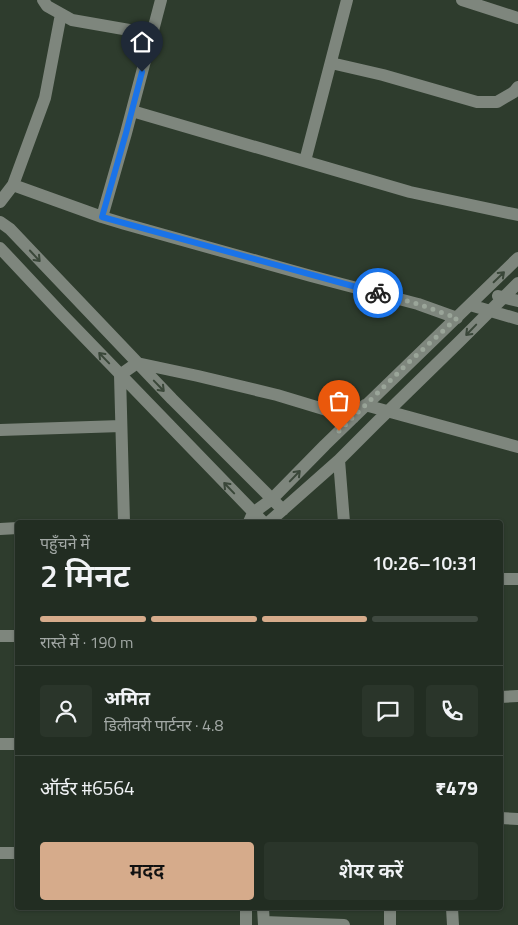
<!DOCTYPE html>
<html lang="hi">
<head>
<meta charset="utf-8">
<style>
	:root { --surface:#222d22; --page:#2a352a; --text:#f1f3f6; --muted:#a2a8a5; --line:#3f4940; --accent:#d6ab8b }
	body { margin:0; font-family:"Titillium Web","Noto Sans Devanagari",sans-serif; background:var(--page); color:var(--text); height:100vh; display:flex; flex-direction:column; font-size:19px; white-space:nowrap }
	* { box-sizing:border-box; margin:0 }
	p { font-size:16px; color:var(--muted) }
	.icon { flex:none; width:28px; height:28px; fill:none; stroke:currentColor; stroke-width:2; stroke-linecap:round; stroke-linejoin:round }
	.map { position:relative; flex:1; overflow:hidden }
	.sheet { position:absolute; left:15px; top:520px; width:488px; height:390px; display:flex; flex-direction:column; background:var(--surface); border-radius:5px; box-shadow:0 1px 4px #0004,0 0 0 1px var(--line) }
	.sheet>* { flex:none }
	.pin { position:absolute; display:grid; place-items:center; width:42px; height:42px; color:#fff; margin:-51px -21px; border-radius:50% 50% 50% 0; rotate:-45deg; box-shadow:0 0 5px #0007 }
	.pin .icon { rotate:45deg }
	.courier { position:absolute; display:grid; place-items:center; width:50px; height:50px; margin:-25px; border:4px solid #1a73e8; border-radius:50%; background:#fff; color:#222; box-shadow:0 1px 6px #0007 }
	.summary em { font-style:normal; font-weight:600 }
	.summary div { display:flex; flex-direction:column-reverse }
	.summary { display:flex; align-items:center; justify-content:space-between; height:85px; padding:0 25px }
	h1 { font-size:32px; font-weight:600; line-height:38px }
	.bar { display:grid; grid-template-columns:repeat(4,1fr); gap:8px 5px; align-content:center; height:60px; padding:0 25px }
	.bar i { height:6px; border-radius:4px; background:var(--line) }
	.bar .current { background:var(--accent) }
	.bar p { grid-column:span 4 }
	.line { display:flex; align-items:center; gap:12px; padding:0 25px; border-top:1px solid var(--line) }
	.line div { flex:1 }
	.round { display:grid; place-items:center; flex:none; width:52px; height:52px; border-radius:5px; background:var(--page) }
	.cta { display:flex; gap:10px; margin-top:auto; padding:10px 25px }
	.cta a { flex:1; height:58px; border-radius:5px; background:var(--accent); color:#111; font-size:20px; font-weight:600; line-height:58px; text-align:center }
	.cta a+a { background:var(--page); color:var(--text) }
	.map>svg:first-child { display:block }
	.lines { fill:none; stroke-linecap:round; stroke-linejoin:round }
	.minor { stroke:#7e867d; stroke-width:12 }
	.oneway { stroke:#3a4739 }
	.done { stroke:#9aa599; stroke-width:5; stroke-dasharray:0 9 }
	.route { stroke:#1a73e8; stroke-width:6 }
</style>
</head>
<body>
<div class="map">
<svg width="518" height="925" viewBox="0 0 518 925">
	<rect width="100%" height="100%" fill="#2e3c2d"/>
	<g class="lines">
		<path class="minor" d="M 43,0 L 47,6 L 72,20 L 152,34
			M 462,0 L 518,18
			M 331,63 L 383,75 L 477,102 L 497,102 L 514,92 L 518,87
			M 132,111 L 410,192 L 518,215
			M 305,161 L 347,0
			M 13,185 L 45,98 L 61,14
			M 0,202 L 13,185 L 102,217 L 125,224 L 311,276 L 418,304 L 457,318
			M 102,217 L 126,133 L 161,0
			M 0,222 L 10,229 L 172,399 L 283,510
			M 0,248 L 61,313 L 263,522
			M 498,296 L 518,301
			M 470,305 L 518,319
			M 365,405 L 518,447
			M 0,430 L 121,426
			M 339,460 L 344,522
			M 124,522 L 120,375 L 137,363 L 198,376 L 277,395 L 353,418
			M 249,522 L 253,513 L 272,499 L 325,445 L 518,258
			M 269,522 L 339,460 L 377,422 L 460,341 L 518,283
			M 0,529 L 18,528
			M 500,579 L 518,579
			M 0,636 L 18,636
			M 500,697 L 518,696
			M 0,744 L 18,744
			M 500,818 L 518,819
			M 0,853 L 18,853
			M 246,908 L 246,925
			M 263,908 L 264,925
			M 390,908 L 390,925
			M 452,908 L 453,925
			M 264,922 L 344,925"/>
	</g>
	<defs><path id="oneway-shaft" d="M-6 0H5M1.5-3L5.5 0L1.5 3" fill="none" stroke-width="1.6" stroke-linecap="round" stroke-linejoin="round" transform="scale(1.25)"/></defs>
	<g class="oneway">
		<use href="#oneway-shaft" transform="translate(35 256) rotate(47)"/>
		<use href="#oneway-shaft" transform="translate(499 277) rotate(-44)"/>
		<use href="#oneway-shaft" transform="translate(471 330) rotate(134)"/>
		<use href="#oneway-shaft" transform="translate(104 358) rotate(-134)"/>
		<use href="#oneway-shaft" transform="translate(159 386) rotate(46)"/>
		<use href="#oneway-shaft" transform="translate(295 476) rotate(-46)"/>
		<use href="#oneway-shaft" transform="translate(229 488) rotate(-134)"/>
	</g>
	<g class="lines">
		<path class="done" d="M 339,431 L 408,363 L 457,318 L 418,304 L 378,293"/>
		<path class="route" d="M 142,72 L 126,133 L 102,217 L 378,293"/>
	</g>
</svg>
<div class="pin" style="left:339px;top:431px;background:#ea580c"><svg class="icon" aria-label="bag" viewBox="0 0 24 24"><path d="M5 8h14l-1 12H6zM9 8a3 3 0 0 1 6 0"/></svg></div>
<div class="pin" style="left:142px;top:72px;background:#1f2937"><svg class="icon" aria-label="home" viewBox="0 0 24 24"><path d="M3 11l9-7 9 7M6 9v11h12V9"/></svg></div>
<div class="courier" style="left:378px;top:293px"><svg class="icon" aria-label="bike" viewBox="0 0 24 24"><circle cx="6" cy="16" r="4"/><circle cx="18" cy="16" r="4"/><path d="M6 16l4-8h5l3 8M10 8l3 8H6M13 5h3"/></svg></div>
<section class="sheet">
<div class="summary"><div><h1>2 मिनट</h1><p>पहुँचने में</p></div><em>10:26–10:31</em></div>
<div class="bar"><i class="current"></i><i class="current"></i><i class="current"></i><i></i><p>रास्ते में · 190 m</p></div>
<div class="line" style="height:90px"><a class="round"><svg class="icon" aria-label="person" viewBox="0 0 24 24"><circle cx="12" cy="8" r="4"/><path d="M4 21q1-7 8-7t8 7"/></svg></a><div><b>अमित</b><p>डिलीवरी पार्टनर · 4.8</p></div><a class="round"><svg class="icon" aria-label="chat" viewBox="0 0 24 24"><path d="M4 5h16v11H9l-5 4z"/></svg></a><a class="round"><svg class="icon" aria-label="phone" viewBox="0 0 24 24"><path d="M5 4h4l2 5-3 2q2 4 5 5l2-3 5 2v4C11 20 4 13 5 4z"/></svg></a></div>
<div class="line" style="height:65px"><div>ऑर्डर #6564</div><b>₹479</b></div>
<div class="cta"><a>मदद</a><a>शेयर करें</a></div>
</section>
</div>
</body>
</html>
